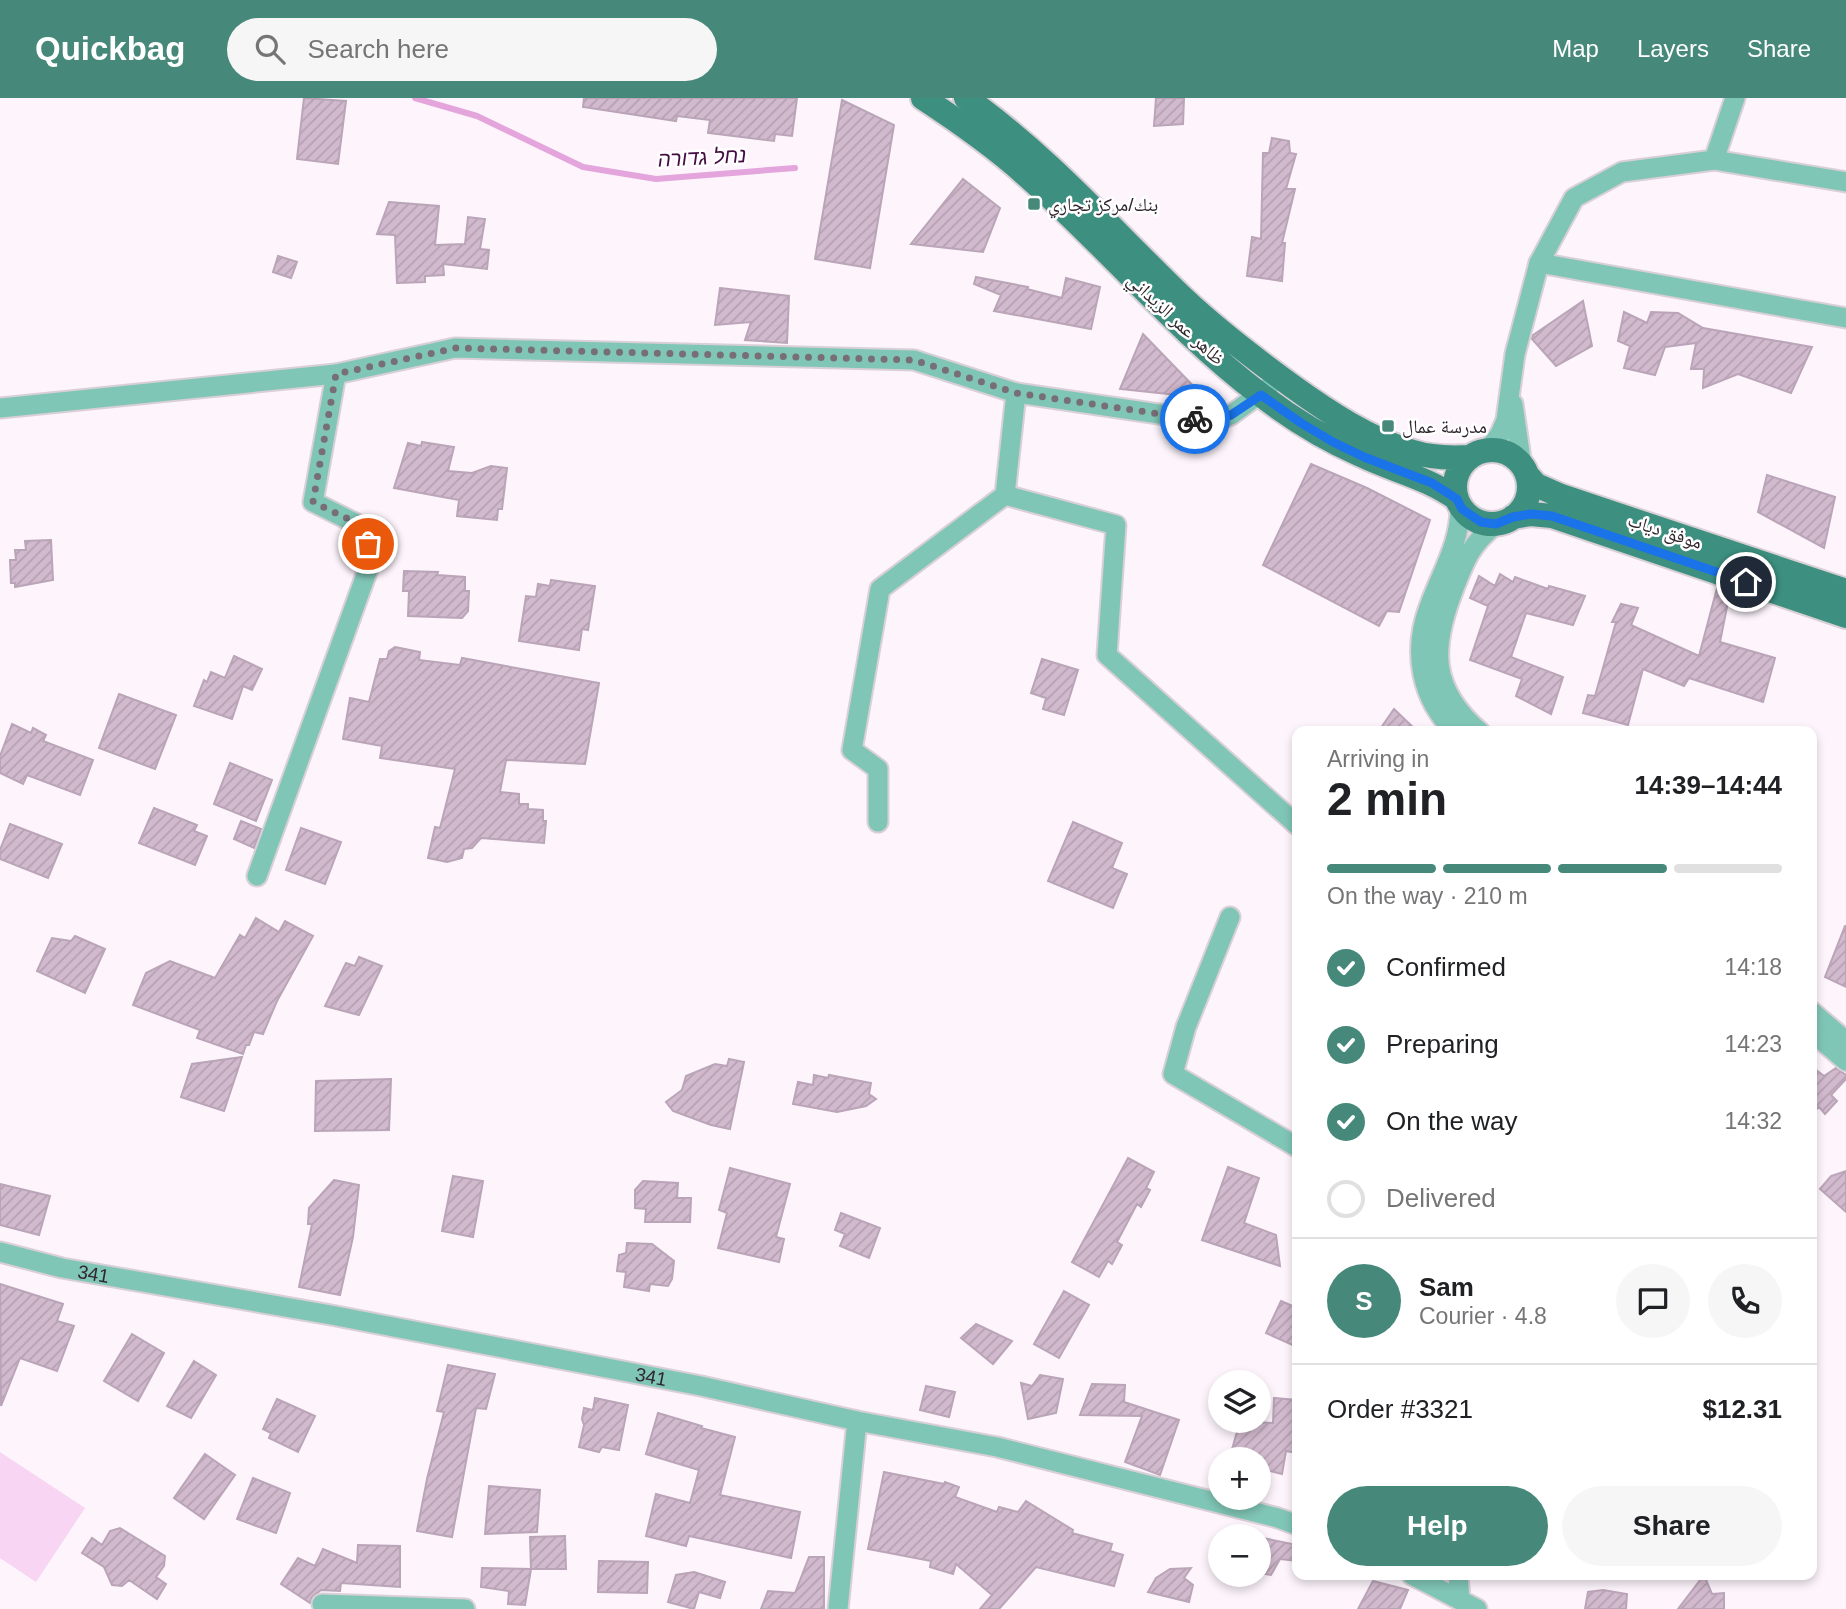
<!DOCTYPE html>
<html lang="en">
<head>
<meta charset="utf-8">
<style>
	:root { --surface:#fff; --page:#f6f6f6; --text:#202124; --muted:#757577; --line:#e0e0e0; --accent:#46897b }
	body { margin:0; font-family:Arial,"Noto Naskh Arabic","Noto Sans Hebrew",sans-serif; background:var(--page); color:var(--text); height:100vh; display:flex; flex-direction:column; font-size:26px; white-space:nowrap }
	* { box-sizing:border-box; margin:0 }
	p { font-size:23px; color:var(--muted) }
	.icon { flex:none; width:38px; height:38px; fill:none; stroke:currentColor; stroke-width:2; stroke-linecap:round; stroke-linejoin:round }
	.map { position:relative; flex:1; overflow:hidden }
	.drawer { position:absolute; left:1292px; top:628px; width:525px; height:854px; display:flex; flex-direction:column; background:var(--surface); border-radius:14px; box-shadow:0 4px 10px #0003 }
	.drawer>* { flex:none }
	.controls { position:absolute; left:1208px; top:1272px; display:grid; gap:14px }
	.controls a { display:grid; place-items:center; width:63px; height:63px; border-radius:50%; background:var(--surface); box-shadow:0 4px 10px #0003; font-size:35px }
	.pin { position:absolute; display:grid; place-items:center; width:60px; height:60px; color:#fff; margin:-30px; border:4px solid #fff; border-radius:50%; box-shadow:0 2px 7px #0007 }
	.courier { position:absolute; display:grid; place-items:center; width:70px; height:70px; margin:-35px; border:5px solid #1a73e8; border-radius:50%; background:#fff; color:#222; box-shadow:0 2px 9px #0007 }
	.headline em { font-style:normal; font-weight:600 }
	.headline div { display:flex; flex-direction:column-reverse }
	.headline { display:flex; align-items:center; justify-content:space-between; height:119px; padding:0 35px }
	h1 { font-size:46px; font-weight:600; line-height:52px }
	.bar { display:grid; grid-template-columns:repeat(4,1fr); gap:10px 7px; align-content:center; height:84px; padding:0 35px }
	.bar i { height:9px; border-radius:5px; background:var(--line) }
	.bar .current { background:var(--accent) }
	.bar p { grid-column:span 4 }
	.line { display:flex; align-items:center; gap:18px; padding:0 35px; border-top:2px solid var(--line) }
	.line div { flex:1 }
	.round { display:grid; place-items:center; flex:none; width:74px; height:74px; border-radius:37px; background:var(--page) }
	ol { padding:0 35px; list-style:none }
	li { display:flex; align-items:center; gap:21px; height:77px }
	li p { margin-inline-start:auto }
	li .icon { padding:7px; border-radius:50%; background:var(--accent); color:#fff; stroke-width:4 }
	li:last-child { color:var(--muted) }
	li i { width:38px; height:38px; border:4px solid var(--line); border-radius:50% }
	.primary-button { display:flex; gap:14px; margin-top:auto; padding:14px 35px }
	.primary-button a { flex:1; height:80px; border-radius:42px; background:var(--accent); color:#fff; font-size:28px; font-weight:600; line-height:80px; text-align:center }
	.primary-button a+a { background:var(--page); color:var(--text) }
	header { display:flex; align-items:center; gap:42px; box-sizing:border-box; height:98px; padding:0 35px; background:var(--accent); color:#fff }
	header strong { font-size:33px }
	nav { display:flex; gap:38px; margin-inline-start:auto; font-size:24px }
	.search { width:490px; height:63px; background:var(--page); display:flex; align-items:center; gap:18px; box-sizing:border-box; padding:0 24px; border-radius:38px; color:var(--muted); font-size:26px }
	.map>svg:first-child { display:block }
	.green { fill:#f8d5f3 }
	.lines { fill:none; stroke-linecap:round; stroke-linejoin:round }
	.stream { stroke:#e4a4dc; stroke-width:6 }
	.building { fill:url(#building-hatch); stroke:#baa4b7; stroke-width:2 }
	.minor-casing { stroke:#d8cfd7; stroke-width:23 }
	.major-casing { stroke:#d8cfd7; stroke-width:28 }
	.minor { stroke:#80c6b6; stroke-width:19 }
	.major { stroke:#3d9080; stroke-width:24 }
	.done { stroke:#776e76; stroke-width:7; stroke-dasharray:0 12.6 }
	.route { stroke:#1a73e8; stroke-width:9 }
	.poi-dot { fill:#46897b; stroke:#fff; stroke-width:2.5 }
	.labels { text-anchor:middle; dominant-baseline:central; stroke-width:5; stroke-linejoin:round; paint-order:stroke }
	.poi-label { font-size:19px; fill:#2f262e; stroke:#fff; text-anchor:start }
	.street-label { font-size:19px; fill:#2f262e; stroke:#fff }
	.water-label { font-size:21px; font-style:italic; fill:#450d42; stroke:#fff }
</style>
</head>
<body>
<header>
<strong>Quickbag</strong>
<div class="search"><svg class="icon" aria-label="search" viewBox="0 0 24 24"><circle cx="10" cy="10" r="6"/><path d="M15 15l6 6"/></svg>Search here</div>
<nav><a>Map</a><a>Layers</a><a>Share</a></nav>
</header>
<div class="map">
<svg width="1846" height="1511" viewBox="0 0 1846 1511">
	<defs>
		<pattern id="building-hatch" width="6" height="6" patternUnits="userSpaceOnUse" patternTransform="scale(1.75)"><rect width="6" height="6" fill="#d2bace"/><path d="M-1 1l2-2M0 6l6-6M5 7l2-2" fill="none" stroke="#b5a0b1"/></pattern>
	</defs>
	<rect width="100%" height="100%" fill="#fdf4fc"/>
	<path class="green" d="M 0,1354 L 85,1410 L 36,1484 L 0,1460 Z"/>
	<g class="lines">
		<path class="stream" d="M 415,0 L 477,18 L 583,69 L 656,81 L 795,70"/>
	</g>
	<path class="building" d="M 304,0 L 346,3 L 338,66 L 297,61 Z
		M 584,0 L 797,0 L 792,38 L 775,36 L 774,43 L 708,35 L 710,22 L 677,18 L 676,23 L 583,9 Z
		M 1156,0 L 1184,0 L 1183,26 L 1154,28 Z
		M 842,2 L 894,27 L 870,170 L 815,161 Z
		M 1272,40 L 1289,43 L 1290,55 L 1296,56 L 1286,91 L 1295,91 L 1282,145 L 1285,145 L 1282,183 L 1247,178 L 1252,139 L 1261,141 L 1263,55 L 1269,55 Z
		M 963,81 L 1000,110 L 983,154 L 911,146 Z
		M 389,104 L 439,108 L 435,147 L 465,146 L 468,119 L 485,121 L 480,151 L 489,152 L 487,171 L 443,166 L 444,177 L 425,178 L 425,184 L 397,185 L 395,137 L 377,136 Z
		M 278,158 L 297,164 L 291,180 L 273,174 Z
		M 976,179 L 1028,189 L 1027,191 L 1062,200 L 1066,180 L 1100,189 L 1091,231 L 994,213 L 1001,197 L 974,186 Z
		M 720,190 L 789,198 L 787,245 L 745,242 L 751,224 L 715,227 Z
		M 1583,203 L 1592,248 L 1556,268 L 1532,241 L 1533,237 Z
		M 1624,214 L 1647,225 L 1651,214 L 1678,215 L 1703,230 L 1812,249 L 1791,295 L 1738,276 L 1703,290 L 1704,271 L 1691,271 L 1696,245 L 1665,249 L 1655,277 L 1624,270 L 1630,248 L 1618,243 Z
		M 1143,236 L 1205,300 L 1120,291 Z
		M 422,344 L 454,349 L 448,373 L 472,375 L 491,368 L 507,370 L 502,411 L 498,411 L 497,422 L 457,418 L 459,402 L 394,390 L 408,345 L 421,348 Z
		M 1311,366 L 1367,390 L 1430,422 L 1399,514 L 1387,513 L 1379,528 L 1263,467 Z
		M 1767,377 L 1835,399 L 1824,450 L 1758,414 Z
		M 51,442 L 53,482 L 15,489 L 15,485 L 11,485 L 10,462 L 16,462 L 15,452 L 26,452 L 25,443 Z
		M 404,473 L 438,474 L 437,477 L 465,479 L 465,493 L 469,493 L 468,513 L 462,520 L 408,518 L 409,493 L 403,493 Z
		M 1500,476 L 1513,484 L 1515,479 L 1548,491 L 1549,488 L 1585,498 L 1573,527 L 1526,515 L 1511,559 L 1563,579 L 1551,616 L 1516,598 L 1522,581 L 1470,562 L 1488,508 L 1470,500 L 1479,478 L 1495,488 Z
		M 551,482 L 595,488 L 588,532 L 582,531 L 579,552 L 519,543 L 526,498 L 536,499 L 538,486 L 550,488 Z
		M 1717,490 L 1730,494 L 1720,544 L 1775,560 L 1763,604 L 1689,580 L 1684,588 L 1643,571 L 1628,627 L 1583,615 L 1588,597 L 1595,598 L 1616,524 L 1612,524 L 1621,506 L 1638,510 L 1631,527 L 1699,558 Z
		M 395,549 L 420,554 L 419,562 L 460,567 L 462,560 L 599,585 L 585,666 L 506,662 L 500,694 L 519,696 L 519,706 L 528,706 L 528,711 L 543,712 L 543,723 L 546,723 L 544,745 L 481,740 L 472,750 L 464,751 L 462,760 L 447,764 L 428,760 L 435,729 L 440,730 L 455,671 L 380,660 L 382,648 L 343,641 L 350,600 L 369,604 L 380,561 L 387,561 L 389,553 Z
		M 234,558 L 262,571 L 252,592 L 243,588 L 232,621 L 194,608 L 204,582 L 207,584 L 211,574 L 225,580 Z
		M 1042,561 L 1078,572 L 1064,617 L 1043,611 L 1046,600 L 1031,595 Z
		M 119,596 L 176,617 L 155,671 L 99,650 Z
		M 1394,611 L 1418,634 L 1378,634 Z
		M 12,626 L 31,635 L 33,630 L 46,637 L 43,643 L 93,662 L 80,697 L 27,677 L 23,686 L 0,675 L 0,658 Z
		M 230,665 L 272,682 L 256,723 L 214,706 Z
		M 154,710 L 197,727 L 194,733 L 207,738 L 195,767 L 139,745 Z
		M 241,723 L 261,731 L 254,750 L 234,741 Z
		M 1073,724 L 1122,745 L 1112,770 L 1127,776 L 1113,810 L 1048,783 Z
		M 10,726 L 62,746 L 48,780 L 0,761 L 0,752 Z
		M 301,730 L 341,744 L 325,786 L 286,772 Z
		M 256,820 L 279,834 L 285,823 L 313,838 L 277,903 L 263,936 L 254,934 L 249,947 L 246,947 L 243,956 L 197,940 L 200,932 L 133,907 L 146,875 L 170,863 L 215,880 L 240,837 L 245,840 Z
		M 1845,828 L 1846,828 L 1846,889 L 1825,879 Z
		M 75,838 L 105,851 L 85,895 L 37,873 L 52,840 L 71,843 Z
		M 359,859 L 382,868 L 359,917 L 325,908 L 346,865 L 355,868 Z
		M 242,959 L 224,1013 L 181,999 L 192,966 Z
		M 729,961 L 744,964 L 730,1031 L 711,1027 L 673,1013 L 666,1004 L 682,992 L 686,978 L 715,966 L 727,968 Z
		M 1811,968 L 1824,978 L 1836,970 L 1846,977 L 1846,981 L 1831,997 L 1837,1003 L 1825,1016 L 1819,1009 L 1811,1016 Z
		M 814,977 L 828,980 L 829,977 L 871,985 L 869,996 L 876,1001 L 866,1008 L 837,1014 L 793,1006 L 798,984 L 813,987 Z
		M 391,981 L 389,1032 L 315,1033 L 316,983 Z
		M 1128,1060 L 1154,1074 L 1146,1090 L 1150,1092 L 1141,1109 L 1137,1106 L 1117,1144 L 1122,1147 L 1112,1166 L 1108,1163 L 1099,1179 L 1072,1164 Z
		M 1228,1069 L 1259,1080 L 1244,1125 L 1276,1137 L 1280,1168 L 1202,1142 Z
		M 730,1070 L 790,1086 L 776,1139 L 784,1141 L 779,1164 L 718,1150 L 727,1115 L 719,1112 Z
		M 1846,1073 L 1846,1114 L 1820,1091 L 1831,1078 Z
		M 453,1078 L 483,1083 L 473,1139 L 442,1133 Z
		M 334,1082 L 359,1087 L 353,1139 L 340,1197 L 299,1189 L 312,1126 L 308,1126 L 309,1110 Z
		M 643,1083 L 678,1085 L 677,1100 L 691,1100 L 690,1124 L 645,1124 L 646,1111 L 635,1110 L 635,1092 Z
		M 0,1086 L 50,1098 L 39,1137 L 0,1127 Z
		M 841,1115 L 880,1130 L 869,1160 L 840,1148 L 845,1136 L 835,1132 Z
		M 627,1145 L 652,1146 L 674,1163 L 672,1181 L 668,1188 L 650,1186 L 649,1193 L 624,1189 L 626,1174 L 617,1173 L 619,1157 L 626,1155 Z
		M 0,1186 L 63,1206 L 57,1223 L 74,1228 L 57,1273 L 20,1260 L 1,1308 Z
		M 1064,1193 L 1089,1207 L 1059,1260 L 1034,1246 Z
		M 1281,1203 L 1297,1210 L 1297,1249 L 1266,1235 Z
		M 976,1226 L 1012,1243 L 993,1266 L 961,1240 Z
		M 132,1236 L 164,1255 L 138,1303 L 104,1283 Z
		M 194,1263 L 216,1277 L 191,1320 L 167,1308 Z
		M 448,1267 L 495,1276 L 486,1311 L 476,1310 L 452,1439 L 417,1433 L 427,1381 L 444,1314 L 437,1313 Z
		M 1040,1277 L 1063,1281 L 1056,1315 L 1028,1321 L 1021,1285 L 1032,1288 Z
		M 1092,1286 L 1125,1287 L 1124,1304 L 1179,1322 L 1160,1377 L 1125,1364 L 1142,1318 L 1080,1317 Z
		M 926,1288 L 955,1294 L 949,1319 L 920,1312 Z
		M 595,1300 L 628,1307 L 619,1352 L 602,1349 L 599,1354 L 579,1349 L 584,1327 L 582,1321 L 584,1310 L 593,1312 Z
		M 1274,1300 L 1297,1302 L 1297,1355 L 1286,1353 L 1282,1376 L 1258,1370 L 1258,1362 L 1229,1362 L 1240,1323 L 1273,1325 Z
		M 277,1301 L 315,1318 L 298,1354 L 269,1340 L 271,1335 L 263,1331 Z
		M 658,1315 L 702,1328 L 701,1330 L 735,1339 L 720,1397 L 800,1414 L 791,1460 L 689,1438 L 686,1448 L 646,1438 L 656,1396 L 690,1405 L 699,1372 L 646,1356 Z
		M 205,1356 L 235,1377 L 204,1421 L 174,1400 Z
		M 884,1374 L 944,1386 L 945,1384 L 959,1389 L 955,1399 L 997,1414 L 999,1409 L 1018,1414 L 1026,1403 L 1073,1432 L 1072,1435 L 1112,1446 L 1110,1453 L 1123,1457 L 1114,1488 L 1036,1469 L 999,1511 L 980,1511 L 992,1497 L 956,1466 L 953,1476 L 930,1469 L 931,1463 L 868,1451 Z
		M 253,1380 L 290,1395 L 276,1435 L 237,1421 Z
		M 489,1388 L 540,1392 L 537,1434 L 485,1436 Z
		M 120,1430 L 165,1458 L 164,1468 L 156,1479 L 166,1486 L 157,1501 L 129,1482 L 122,1488 L 112,1487 L 104,1469 L 82,1455 L 92,1440 L 102,1447 L 110,1433 Z
		M 565,1438 L 566,1471 L 531,1471 L 530,1439 Z
		M 1258,1439 L 1297,1447 L 1297,1463 L 1280,1461 L 1271,1477 L 1258,1475 Z
		M 358,1447 L 400,1448 L 400,1489 L 341,1485 L 340,1493 L 321,1492 L 312,1499 L 310,1505 L 281,1486 L 298,1460 L 315,1468 L 323,1451 L 357,1465 Z
		M 809,1459 L 824,1459 L 824,1511 L 761,1511 L 768,1493 L 795,1495 Z
		M 599,1463 L 648,1464 L 647,1495 L 598,1494 Z
		M 482,1470 L 531,1471 L 525,1507 L 508,1506 L 509,1493 L 481,1489 Z
		M 1191,1470 L 1184,1480 L 1193,1487 L 1189,1504 L 1148,1494 L 1156,1480 L 1170,1471 Z
		M 694,1474 L 725,1484 L 720,1500 L 699,1494 L 694,1511 L 668,1504 L 676,1477 Z
		M 1704,1477 L 1712,1496 L 1724,1495 L 1724,1511 L 1678,1511 Z
		M 1373,1483 L 1408,1492 L 1400,1511 L 1358,1511 Z
		M 1603,1492 L 1627,1496 L 1626,1511 L 1585,1511 L 1588,1494 Z"/>
	<g class="lines">
		<defs>
			<g id="minor">
				<path d="M 1714,62 L 1735,0"/>
				<path d="M 1539,165 L 1846,220"/>
				<path d="M 1269,289 L 1231,317 L 1213,324 L 1016,295 L 1005,397 L 1116,427 L 1107,557 L 1297,727"/>
				<path d="M 1513,306 L 1522,368"/>
				<path d="M 0,310 L 336,276 L 455,250 L 914,262 L 1016,295"/>
				<path d="M 1487,353 L 1500,336 L 1506,322 L 1515,256 L 1539,165 L 1574,100 L 1622,74 L 1714,62 L 1846,84"/>
				<path d="M 1455,634 C 1421,601 1412,554 1429,509 C 1441,475 1461,445 1460,407"/>
				<path d="M 1480,634 C 1430,591 1431,550 1453,493 C 1465,462 1470,447 1496,426"/>
				<path d="M 878,724 L 878,671 L 852,652 L 880,491 L 1005,397"/>
				<path d="M 257,778 L 371,463 L 365,430 L 313,404 L 336,276"/>
				<path d="M 1230,819 L 1186,929 L 1173,976 L 1297,1049"/>
				<path d="M 1811,913 L 1846,943"/>
				<path d="M 1811,933 L 1846,963"/>
				<path id="s1" d="M 0,1154 L 62,1170 L 331,1217 L 701,1288 L 857,1323 L 997,1349 L 1278,1420 L 1297,1427"/>
				<path d="M 1412,1477 L 1477,1511"/>
				<path d="M 1458,1477 L 1460,1502"/>
				<path d="M 322,1506 L 465,1511"/>
				<path d="M 838,1511 L 857,1323"/>
			</g>
			<path id="major" d="M 923,0 C 958,23 994,48 1025,76 C 1106,147 1175,232 1261,297 C 1292,321 1325,341 1361,357 C 1394,373 1426,379 1457,401
				M 966,0 C 1047,57 1113,133 1184,201 C 1218,233 1255,261 1292,288 C 1328,314 1369,341 1413,354 C 1431,360 1451,360 1470,359
				M1455 389a37 37 0 1 1 74 0a37 37 0 1 1-74 0Z
				M 1528,378 L 1536,387 L 1561,398 L 1846,493
				M 1513,419 L 1531,416 L 1552,418 L 1846,518"/>
		</defs>
		<use href="#minor" class="minor-casing"/>
		<use href="#major" class="major-casing"/>
		<use href="#minor" class="minor"/>
		<use href="#major" class="major"/>
	</g>
	<g class="lines">
		<path class="done" d="M 368,446 L 365,429 L 313,404 L 336,276 L 456,250 L 914,262 L 1016,295 L 1195,321"/>
		<path class="route" d="M 1195,321 L 1213,324 L 1231,317 L 1261,297 L 1301,325 L 1333,344 L 1364,359 L 1432,385 L 1457,401 L 1462,411 L 1481,424 L 1496,426 L 1513,419 L 1531,416 L 1552,418 L 1746,484"/>
	</g>
	<g class="poi-dot">
		<rect x="1027" y="99" width="14" height="14" rx="3.5"/>
		<rect x="1381" y="321" width="14" height="14" rx="3.5"/>
	</g>
	<g class="labels">
		<g class="poi-label">
			<text x="1048" y="106">بنك/مركز تجاري</text>
			<text x="1402" y="328">مدرسة عمال</text>
		</g>
		<g class="street-label">
			<text transform="translate(1176 221) rotate(43)">ظاهر عمر الزيداني</text>
			<text transform="translate(1665 433) rotate(18)">موفق دياب</text>
			<text stroke="none"><textPath href="#s1" startOffset="96">341</textPath></text>
			<text stroke="none"><textPath href="#s1" startOffset="663">341</textPath></text>
		</g>
		<g class="water-label">
			<text transform="translate(702 59) rotate(-3)">נחל גדורה</text>
		</g>
	</g>
</svg>
<div class="controls">
<a><svg class="icon" aria-label="layers" viewBox="0 0 24 24"><path d="M12 4l9 5-9 5-9-5zM3 14l9 5 9-5"/></svg></a>
<a>+</a>
<a>−</a>
</div>
<div class="pin" style="left:368px;top:446px;background:#ea580c"><svg class="icon" aria-label="bag" viewBox="0 0 24 24"><path d="M5 8h14l-1 12H6zM9 8a3 3 0 0 1 6 0"/></svg></div>
<div class="pin" style="left:1746px;top:484px;background:#1f2937"><svg class="icon" aria-label="home" viewBox="0 0 24 24"><path d="M3 11l9-7 9 7M6 9v11h12V9"/></svg></div>
<div class="courier" style="left:1195px;top:321px"><svg class="icon" aria-label="bike" viewBox="0 0 24 24"><circle cx="6" cy="16" r="4"/><circle cx="18" cy="16" r="4"/><path d="M6 16l4-8h5l3 8M10 8l3 8H6M13 5h3"/></svg></div>
<section class="drawer">
<div class="headline"><div><h1>2 min</h1><p>Arriving in</p></div><em>14:39–14:44</em></div>
<div class="bar"><i class="current"></i><i class="current"></i><i class="current"></i><i></i><p>On the way · 210 m</p></div>
<ol>
<li><svg class="icon" aria-label="check" viewBox="0 0 24 24"><path d="M5 12l5 5 9-10"/></svg>Confirmed<p>14:18</p></li>
<li><svg class="icon" aria-label="check" viewBox="0 0 24 24"><path d="M5 12l5 5 9-10"/></svg>Preparing<p>14:23</p></li>
<li><svg class="icon" aria-label="check" viewBox="0 0 24 24"><path d="M5 12l5 5 9-10"/></svg>On the way<p>14:32</p></li>
<li><i></i>Delivered</li>
</ol>
<div class="line" style="height:126px"><b class="round" style="background:var(--accent);color:#fff">S</b><div><b>Sam</b><p>Courier · 4.8</p></div><a class="round"><svg class="icon" aria-label="chat" viewBox="0 0 24 24"><path d="M4 5h16v11H9l-5 4z"/></svg></a><a class="round"><svg class="icon" aria-label="phone" viewBox="0 0 24 24"><path d="M5 4h4l2 5-3 2q2 4 5 5l2-3 5 2v4C11 20 4 13 5 4z"/></svg></a></div>
<div class="line" style="height:91px"><div>Order #3321</div><b>$12.31</b></div>
<div class="primary-button"><a>Help</a><a>Share</a></div>
</section>
</div>
</body>
</html>
